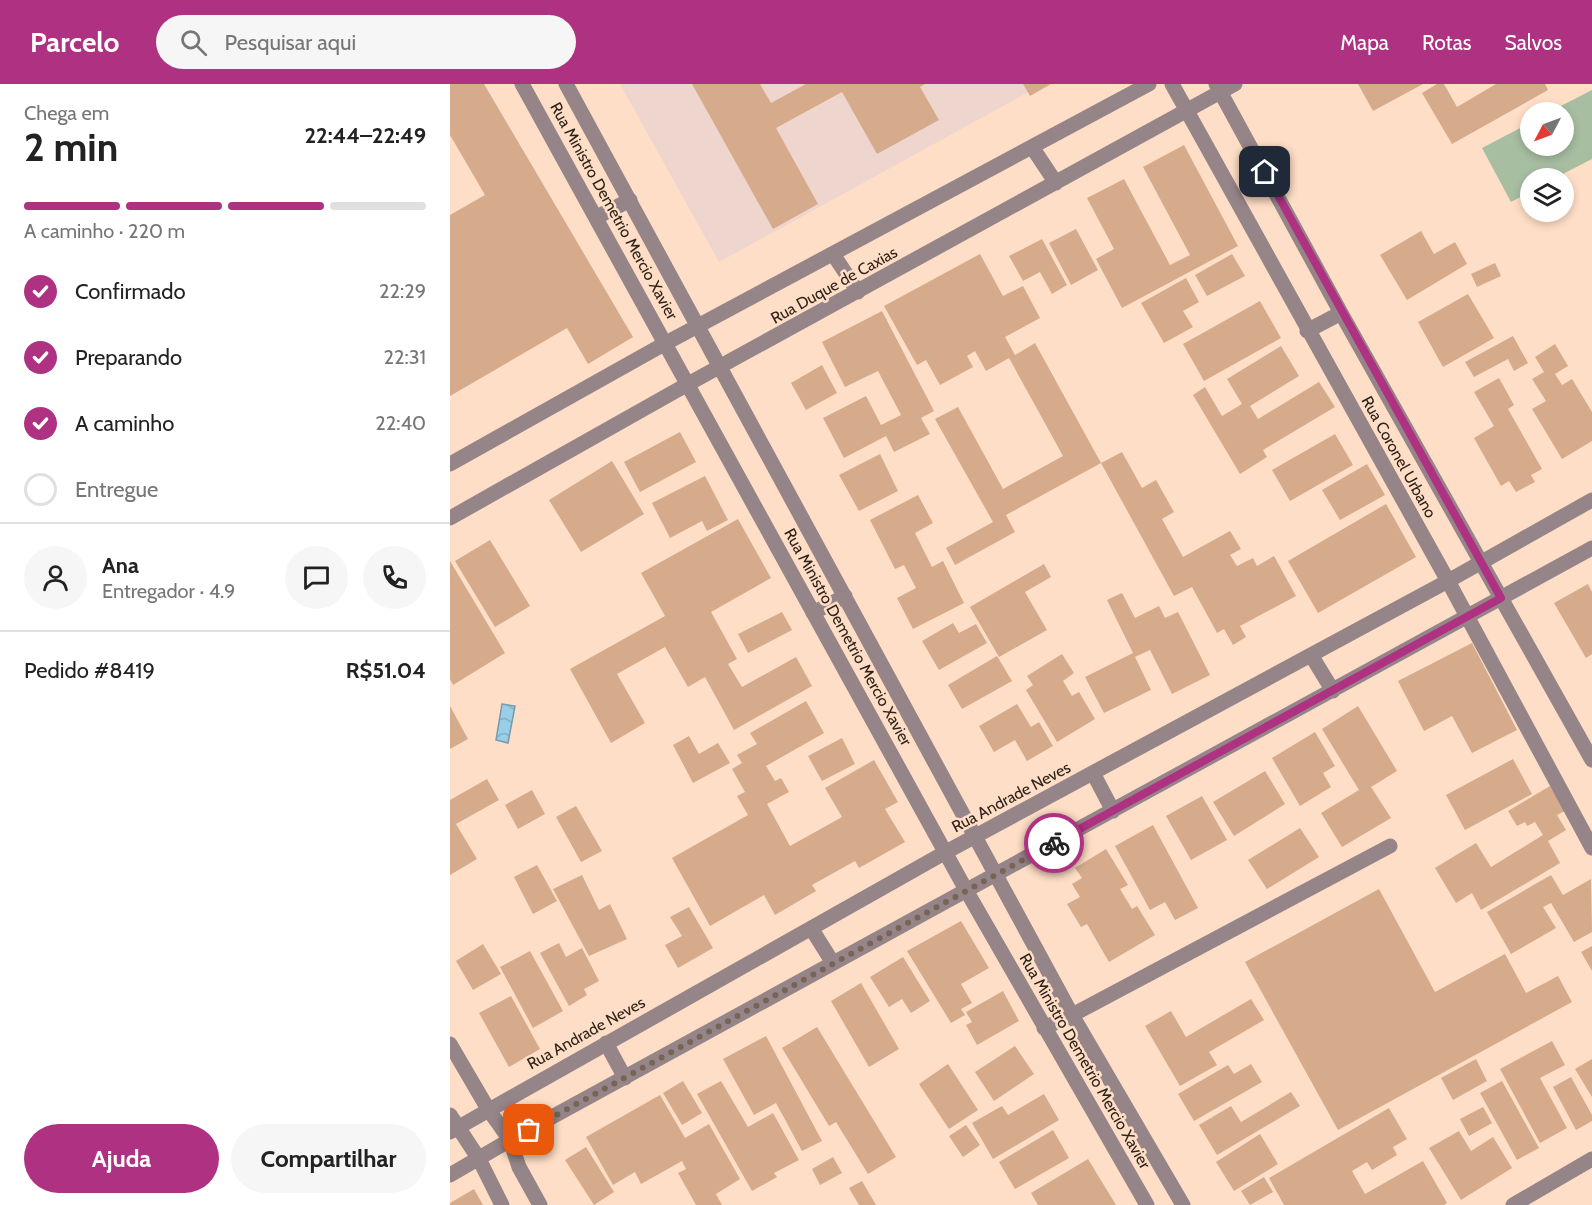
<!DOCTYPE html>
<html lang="pt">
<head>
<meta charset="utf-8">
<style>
	:root { --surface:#fff; --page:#f6f6f6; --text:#222; --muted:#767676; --line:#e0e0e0; --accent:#ae3182 }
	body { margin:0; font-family:Cabin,sans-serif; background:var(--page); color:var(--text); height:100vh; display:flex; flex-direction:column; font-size:22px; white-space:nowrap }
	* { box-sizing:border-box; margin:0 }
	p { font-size:20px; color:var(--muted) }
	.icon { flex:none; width:33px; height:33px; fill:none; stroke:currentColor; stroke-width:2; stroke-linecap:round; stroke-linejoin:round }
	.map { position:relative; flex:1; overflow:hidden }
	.drawer { display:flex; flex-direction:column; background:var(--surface); width:450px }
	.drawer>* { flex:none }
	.needle { width:39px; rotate:229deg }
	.tools { position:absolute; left:1070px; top:18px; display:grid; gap:12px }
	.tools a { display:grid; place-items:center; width:54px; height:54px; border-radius:50%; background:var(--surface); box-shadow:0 3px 9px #0003; font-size:30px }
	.pin { position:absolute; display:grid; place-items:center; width:51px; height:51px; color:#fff; margin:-26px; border-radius:12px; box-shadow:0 3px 9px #0006 }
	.courier { position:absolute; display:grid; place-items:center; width:60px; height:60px; margin:-30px; border:4px solid #ae3182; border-radius:50%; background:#fff; color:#222; box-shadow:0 2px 8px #0007 }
	.overview em { font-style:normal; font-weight:800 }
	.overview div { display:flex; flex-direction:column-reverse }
	.overview { display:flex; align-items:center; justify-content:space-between; height:102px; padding:0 24px }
	h1 { font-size:39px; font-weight:800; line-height:45px }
	.bar { display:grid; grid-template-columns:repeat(4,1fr); gap:9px 6px; align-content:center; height:72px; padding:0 24px }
	.bar i { height:8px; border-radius:4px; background:var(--line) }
	.bar .current { background:var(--accent) }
	.bar p { grid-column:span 4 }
	.line { display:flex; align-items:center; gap:15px; padding:0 24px; border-top:2px solid var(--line) }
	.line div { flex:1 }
	.round { display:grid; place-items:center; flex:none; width:63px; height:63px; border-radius:32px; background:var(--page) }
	ol { padding:0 24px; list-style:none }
	li { display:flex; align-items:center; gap:18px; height:66px }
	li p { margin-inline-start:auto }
	li .icon { padding:6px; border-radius:50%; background:var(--accent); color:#fff; stroke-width:4 }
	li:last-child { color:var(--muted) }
	li i { width:33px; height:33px; border:3px solid var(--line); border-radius:50% }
	.cta { display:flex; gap:12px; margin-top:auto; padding:12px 24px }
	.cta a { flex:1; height:69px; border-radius:36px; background:var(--accent); color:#fff; font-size:24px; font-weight:800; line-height:69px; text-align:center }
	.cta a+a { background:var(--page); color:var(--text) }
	header { display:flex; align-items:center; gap:36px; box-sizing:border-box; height:84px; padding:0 30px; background:var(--accent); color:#fff }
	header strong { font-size:28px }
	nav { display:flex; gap:33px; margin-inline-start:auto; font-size:21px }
	.search { width:420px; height:54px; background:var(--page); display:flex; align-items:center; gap:15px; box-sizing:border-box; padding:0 21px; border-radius:33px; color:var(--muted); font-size:22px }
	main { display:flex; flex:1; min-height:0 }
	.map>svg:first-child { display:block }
	.medical { fill:#eed5cd }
	.grass { fill:#a7bea1 }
	.water { fill:url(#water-waves); stroke:#789aa9; stroke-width:1.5 }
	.building { fill:#d5ab8b }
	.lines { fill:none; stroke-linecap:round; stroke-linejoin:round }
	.minor { stroke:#968588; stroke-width:15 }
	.done { stroke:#776456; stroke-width:6; stroke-dasharray:0 10.8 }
	.route { stroke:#ae3182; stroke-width:8 }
	.labels { text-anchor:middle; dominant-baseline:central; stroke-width:5; stroke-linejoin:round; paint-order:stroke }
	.street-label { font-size:16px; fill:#2e2219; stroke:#fedec6 }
</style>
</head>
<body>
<header>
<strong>Parcelo</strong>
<div class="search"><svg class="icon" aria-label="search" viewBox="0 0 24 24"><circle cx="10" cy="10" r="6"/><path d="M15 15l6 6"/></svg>Pesquisar aqui</div>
<nav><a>Mapa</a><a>Rotas</a><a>Salvos</a></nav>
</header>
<main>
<section class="drawer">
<div class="overview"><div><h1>2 min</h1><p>Chega em</p></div><em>22:44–22:49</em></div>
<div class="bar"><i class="current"></i><i class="current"></i><i class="current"></i><i></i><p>A caminho · 220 m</p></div>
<ol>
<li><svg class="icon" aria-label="check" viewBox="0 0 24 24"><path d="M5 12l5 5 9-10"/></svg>Confirmado<p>22:29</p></li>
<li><svg class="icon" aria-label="check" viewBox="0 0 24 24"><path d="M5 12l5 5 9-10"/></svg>Preparando<p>22:31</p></li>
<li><svg class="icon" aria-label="check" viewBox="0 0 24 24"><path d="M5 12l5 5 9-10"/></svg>A caminho<p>22:40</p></li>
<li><i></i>Entregue</li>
</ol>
<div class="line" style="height:108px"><a class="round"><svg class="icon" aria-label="person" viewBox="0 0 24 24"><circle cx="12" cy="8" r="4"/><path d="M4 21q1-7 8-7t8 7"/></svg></a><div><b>Ana</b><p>Entregador · 4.9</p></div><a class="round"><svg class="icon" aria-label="chat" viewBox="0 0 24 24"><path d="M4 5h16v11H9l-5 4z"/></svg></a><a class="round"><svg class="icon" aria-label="phone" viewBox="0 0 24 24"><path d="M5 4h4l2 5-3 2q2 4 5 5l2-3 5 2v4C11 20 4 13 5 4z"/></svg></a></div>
<div class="line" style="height:78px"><div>Pedido #8419</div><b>R$51.04</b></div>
<div class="cta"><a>Ajuda</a><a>Compartilhar</a></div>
</section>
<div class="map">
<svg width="1142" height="1121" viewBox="0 0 1142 1121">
	<defs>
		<pattern id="water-waves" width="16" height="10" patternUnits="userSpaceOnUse" patternTransform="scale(1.5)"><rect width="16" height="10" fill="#98cee7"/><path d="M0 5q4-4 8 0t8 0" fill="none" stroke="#83b1c6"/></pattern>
	</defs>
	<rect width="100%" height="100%" fill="#fedec6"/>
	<path class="medical" d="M 170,0 L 593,0 L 269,178 Z"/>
	<path class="grass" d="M 1142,6 L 1142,75 L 1105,94 L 1080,94 L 1080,108 L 1061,118 L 1032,64 L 1080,39 L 1080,62 L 1113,62 L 1113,28 L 1099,28 Z"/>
	<path class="water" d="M 52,620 L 65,622 L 58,659 L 46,656 Z"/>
	<path class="building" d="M 0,0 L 34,0 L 183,253 L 138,280 L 117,244 L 0,312 L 0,131 L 35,111 L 0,51 Z
		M 242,0 L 310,0 L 321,19 L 356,0 L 475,0 L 470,3 L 489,36 L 427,70 L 392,8 L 326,44 L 368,120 L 323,145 Z
		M 573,0 L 601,0 L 580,12 Z
		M 908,0 L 973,0 L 923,27 Z
		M 987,0 L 994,0 L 1007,23 L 1046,0 L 1095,0 L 1098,6 L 1002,60 L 972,9 Z
		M 734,61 L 788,162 L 672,224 L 646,175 L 664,165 L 637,114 L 674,95 L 720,181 L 740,171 L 693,83 Z
		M 626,145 L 648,186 L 621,201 L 599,159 Z
		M 971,147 L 984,170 L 1005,158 L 1017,180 L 957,216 L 930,171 Z
		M 592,155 L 617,201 L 602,210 L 590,188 L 573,197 L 559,172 Z
		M 530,170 L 553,212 L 573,202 L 590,234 L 555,253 L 565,271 L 585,259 L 651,379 L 556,431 L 565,448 L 505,481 L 496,464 L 543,438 L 485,335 L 508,323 L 553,405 L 613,372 L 559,274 L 536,287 L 525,267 L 517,272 L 523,283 L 490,301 L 476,276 L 467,281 L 434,222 Z
		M 782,170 L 795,192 L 757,212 L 745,191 Z
		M 1045,179 L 1051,192 L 1027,203 L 1021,190 Z
		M 736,194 L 749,218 L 733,227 L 743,243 L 714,259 L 691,219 Z
		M 1018,210 L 1044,254 L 993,283 L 968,238 Z
		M 810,217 L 831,254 L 754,297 L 733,260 Z
		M 432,227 L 484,327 L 471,334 L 480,350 L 444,368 L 436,352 L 394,374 L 373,334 L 416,312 L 431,341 L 451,331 L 428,287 L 395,303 L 372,258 Z
		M 1063,252 L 1078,279 L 1064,287 L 1058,275 L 1024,293 L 1015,278 Z
		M 1105,260 L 1118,282 L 1105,290 L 1112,301 L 1122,295 L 1142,328 L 1142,357 L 1112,375 L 1082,325 L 1096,317 L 1082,295 L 1094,288 L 1085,273 Z
		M 831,262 L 849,292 L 800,322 L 808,335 L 869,298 L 885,323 L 813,366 L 817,373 L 790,390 L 743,311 L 755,303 L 772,332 L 792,320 L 777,295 Z
		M 372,281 L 387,309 L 356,326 L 341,299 Z
		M 1049,294 L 1064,321 L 1058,325 L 1092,385 L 1081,391 L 1085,398 L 1066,408 L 1059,397 L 1051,402 L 1024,354 L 1044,342 L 1024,308 Z
		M 230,348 L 246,378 L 190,408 L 174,378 Z
		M 885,350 L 903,381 L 840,417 L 822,386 Z
		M 672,368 L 692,404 L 706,396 L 724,428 L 712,435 L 733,473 L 780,447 L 791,465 L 780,471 L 787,482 L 803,474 L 807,482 L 824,472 L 846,512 L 790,542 L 796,553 L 783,561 L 774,545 L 767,549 L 742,503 L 724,512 L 651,379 Z
		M 430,370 L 448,407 L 409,427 L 389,391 Z
		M 162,377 L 194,430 L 131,468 L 99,416 Z
		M 917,380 L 935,411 L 890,436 L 872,406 Z
		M 255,392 L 278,436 L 257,447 L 252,437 L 220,454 L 202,419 Z
		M 468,411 L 483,439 L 465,449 L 482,483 L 493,477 L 514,519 L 463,545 L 447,514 L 466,504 L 454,481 L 445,485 L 420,436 Z
		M 936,420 L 966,473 L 868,529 L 838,477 Z
		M 288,435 L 321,494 L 261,528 L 287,575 L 278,580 L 292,603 L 346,573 L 362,602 L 284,646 L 255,593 L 238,603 L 215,563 L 167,590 L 195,639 L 161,659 L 120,585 L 215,532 L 191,489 Z
		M 40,456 L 80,522 L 45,543 L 5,477 Z
		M 0,477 L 55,569 L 3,601 L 0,595 Z
		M 594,480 L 601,493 L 575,508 L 597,546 L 549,573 L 520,523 Z
		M 1138,500 L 1142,508 L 1142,570 L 1136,574 L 1104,519 Z
		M 672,509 L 685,534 L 709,522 L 715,534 L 728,528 L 760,591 L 722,610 L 700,566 L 685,573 L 701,606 L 654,629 L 635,593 L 683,569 L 657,516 Z
		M 332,528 L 342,546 L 298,569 L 288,550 Z
		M 503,539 L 509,549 L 526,540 L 537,559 L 489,586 L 472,557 Z
		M 1022,559 L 1067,646 L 1022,669 L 1002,632 L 974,647 L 948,597 Z
		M 612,570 L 624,589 L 613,597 L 622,612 L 629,608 L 645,635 L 607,658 L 576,606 L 583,601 L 577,592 Z
		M 547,572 L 562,597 L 512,625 L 498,601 Z
		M 356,617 L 374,649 L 316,682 L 325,697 L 331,694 L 339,708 L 317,720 L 340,762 L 392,733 L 375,704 L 424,676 L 448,718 L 435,725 L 455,758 L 409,784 L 405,777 L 362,801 L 366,807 L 325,831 L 314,811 L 260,842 L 222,774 L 298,731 L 287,712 L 295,708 L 282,685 L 292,679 L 287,671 L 307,660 L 300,649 Z
		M 567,620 L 581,643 L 589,638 L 603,662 L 577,677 L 565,656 L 544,668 L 529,642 Z
		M 0,622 L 18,655 L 0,665 Z
		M 908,622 L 947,687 L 921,703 L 941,734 L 892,763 L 871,729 L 909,706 L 872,645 Z
		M 865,648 L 885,682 L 873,689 L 881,703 L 850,722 L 822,674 Z
		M 239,652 L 249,670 L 268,659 L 280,679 L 243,699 L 223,661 Z
		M 392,654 L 405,680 L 372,697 L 358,672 Z
		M 1063,675 L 1082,710 L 1015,746 L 996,711 Z
		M 815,687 L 835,720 L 784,752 L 763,718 Z
		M 37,695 L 49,716 L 6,740 L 27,775 L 0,791 L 0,716 Z
		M 1100,702 L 1115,727 L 1107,731 L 1116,746 L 1098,757 L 1110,779 L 1031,826 L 1022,809 L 1006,819 L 985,784 L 1026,759 L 1041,783 L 1093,751 L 1085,738 L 1077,742 L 1075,738 L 1067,742 L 1058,727 Z
		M 82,706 L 95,730 L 68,745 L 55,721 Z
		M 752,712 L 777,756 L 741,776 L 716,732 Z
		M 126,722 L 152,767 L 131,778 L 106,733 Z
		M 703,741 L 748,824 L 725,836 L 715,818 L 700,826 L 665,762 Z
		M 850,744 L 869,773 L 817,805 L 798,776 Z
		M 656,765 L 678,801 L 670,805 L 682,825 L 687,822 L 705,851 L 659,878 L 637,840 L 631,843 L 617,820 L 630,813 L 622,800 L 632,794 L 625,784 Z
		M 87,781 L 107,817 L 83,830 L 64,793 Z
		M 132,791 L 149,826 L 160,820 L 177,855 L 139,872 L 103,805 Z
		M 1101,791 L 1113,811 L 1141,795 L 1142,848 L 1124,858 L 1101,819 L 1093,823 L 1106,844 L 1061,870 L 1037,828 Z
		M 929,805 L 985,908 L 1055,870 L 1076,909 L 1108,892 L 1122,918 L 888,1046 L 795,878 Z
		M 239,823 L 263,864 L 228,884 L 215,861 L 232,852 L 220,833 Z
		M 511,837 L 539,884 L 511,900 L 522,919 L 511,925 L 515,931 L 501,939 L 457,867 Z
		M 109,859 L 116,873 L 132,864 L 149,897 L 134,905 L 137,911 L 119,922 L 90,869 Z
		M 33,860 L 51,890 L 23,906 L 6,877 Z
		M 1142,862 L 1142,887 L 1131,868 Z
		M 80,867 L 113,927 L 83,944 L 50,883 Z
		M 453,873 L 480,917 L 461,929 L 452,915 L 439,923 L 420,893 Z
		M 411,899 L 449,965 L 419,983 L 381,917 Z
		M 553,907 L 569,937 L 527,961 L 516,941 L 522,938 L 516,928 Z
		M 61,912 L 90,965 L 59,983 L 29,929 Z
		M 801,915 L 814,936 L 759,968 L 767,981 L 730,1002 L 695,942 L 721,927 L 736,953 Z
		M 367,943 L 446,1073 L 418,1090 L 386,1038 L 379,1042 L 332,964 Z
		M 316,952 L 372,1057 L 352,1067 L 326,1019 L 304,1031 L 273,975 Z
		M 1102,957 L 1115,981 L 1090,994 L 1117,1044 L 1090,1059 L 1050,985 Z
		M 565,962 L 584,990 L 544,1017 L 525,988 Z
		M 1026,975 L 1037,997 L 1003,1016 L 991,994 Z
		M 1142,975 L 1142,1013 L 1125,985 Z
		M 498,980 L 528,1026 L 499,1045 L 469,1000 Z
		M 801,980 L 812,998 L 744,1037 L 728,1010 L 778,981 L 784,990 Z
		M 1121,993 L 1142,1031 L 1142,1037 L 1126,1046 L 1103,1003 Z
		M 233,997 L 252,1029 L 232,1041 L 213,1009 Z
		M 271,997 L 298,1043 L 323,1029 L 349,1076 L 324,1089 L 327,1093 L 302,1107 L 247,1010 Z
		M 1052,997 L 1089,1064 L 1067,1076 L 1030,1009 Z
		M 841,1008 L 850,1022 L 767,1071 L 749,1041 L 781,1022 L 791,1038 Z
		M 594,1010 L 609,1036 L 543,1075 L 522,1039 L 552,1022 L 558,1031 Z
		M 210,1011 L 235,1054 L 259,1040 L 290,1095 L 266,1110 L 272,1121 L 246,1121 L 228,1089 L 236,1085 L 232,1077 L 191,1100 L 185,1088 L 163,1101 L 136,1053 Z
		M 1033,1023 L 1042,1039 L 1019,1052 L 1010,1035 Z
		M 939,1024 L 957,1055 L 943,1063 L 947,1071 L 922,1086 L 917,1078 L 902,1087 L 915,1110 L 973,1077 L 997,1119 L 994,1121 L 834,1121 L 819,1094 Z
		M 516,1041 L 530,1061 L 513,1073 L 499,1052 Z
		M 603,1046 L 619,1074 L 565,1105 L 549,1078 Z
		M 1009,1047 L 1021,1067 L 1043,1053 L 1062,1084 L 1011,1116 L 979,1064 Z
		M 810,1050 L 828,1080 L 784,1107 L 766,1078 Z
		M 136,1063 L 164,1108 L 144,1121 L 115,1076 Z
		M 383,1073 L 392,1089 L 370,1101 L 362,1085 Z
		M 638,1075 L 666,1121 L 588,1121 L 581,1109 Z
		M 814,1093 L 823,1108 L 800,1121 L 791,1107 Z
		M 412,1097 L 426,1121 L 409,1121 L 399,1104 Z
		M 24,1105 L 33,1121 L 0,1121 L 0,1119 Z"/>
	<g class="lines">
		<path class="minor" d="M 72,0 L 516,806 L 697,1121
			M 116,0 L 622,931 L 733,1121
			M 722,0 L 998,497 L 1142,764
			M 766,0 L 891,229 L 1142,676
			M 582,63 L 606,99
			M 147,133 L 180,116
			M 383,170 L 408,208
			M 857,247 L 891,229
			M 0,380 L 216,259 L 699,0
			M 0,434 L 238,300 L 785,0
			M 363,529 L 395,512
			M 861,571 L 883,607
			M 643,689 L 663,727
			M 361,844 L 383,879
			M 594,944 L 622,931 L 940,762
			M 156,959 L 175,994
			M 0,960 L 38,1025 L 60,1056 L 69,1083 L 90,1121
			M 0,1031 L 29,1075 L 52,1121
			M 0,1048 L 496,768 L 998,497 L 1142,416
			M 0,1091 L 60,1056 L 1142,464
			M 1063,1121 L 1142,1075"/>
	</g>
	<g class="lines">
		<path class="done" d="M 79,1046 L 604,759"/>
		<path class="route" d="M 604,759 L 1051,514 L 815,88"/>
	</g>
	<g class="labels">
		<g class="street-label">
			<text transform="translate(164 127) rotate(61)">Rua Ministro Demetrio Mercio Xavier</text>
			<text transform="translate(384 201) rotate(-29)">Rua Duque de Caxias</text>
			<text transform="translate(949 373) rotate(61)">Rua Coronel Urbano</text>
			<text transform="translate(398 553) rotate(61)">Rua Ministro Demetrio Mercio Xavier</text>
			<text transform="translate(561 713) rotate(-28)">Rua Andrade Neves</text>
			<text transform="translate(136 949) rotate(-29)">Rua Andrade Neves</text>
			<text transform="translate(635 977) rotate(60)">Rua Ministro Demetrio Mercio Xavier</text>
		</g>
	</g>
</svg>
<div class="tools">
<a><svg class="needle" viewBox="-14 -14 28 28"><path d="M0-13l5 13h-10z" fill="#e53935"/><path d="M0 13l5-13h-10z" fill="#767676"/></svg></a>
<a><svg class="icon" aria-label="layers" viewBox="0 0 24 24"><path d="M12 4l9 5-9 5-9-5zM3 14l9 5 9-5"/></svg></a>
</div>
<div class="pin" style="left:79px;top:1046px;background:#ea580c"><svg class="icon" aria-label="bag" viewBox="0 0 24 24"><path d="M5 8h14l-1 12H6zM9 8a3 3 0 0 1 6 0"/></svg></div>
<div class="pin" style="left:815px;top:88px;background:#1f2937"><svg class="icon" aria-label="home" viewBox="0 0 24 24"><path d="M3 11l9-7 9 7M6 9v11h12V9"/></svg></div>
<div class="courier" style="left:604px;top:759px"><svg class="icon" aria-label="bike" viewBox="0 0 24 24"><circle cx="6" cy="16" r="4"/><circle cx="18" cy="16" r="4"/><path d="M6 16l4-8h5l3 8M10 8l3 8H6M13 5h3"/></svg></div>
</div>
</main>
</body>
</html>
